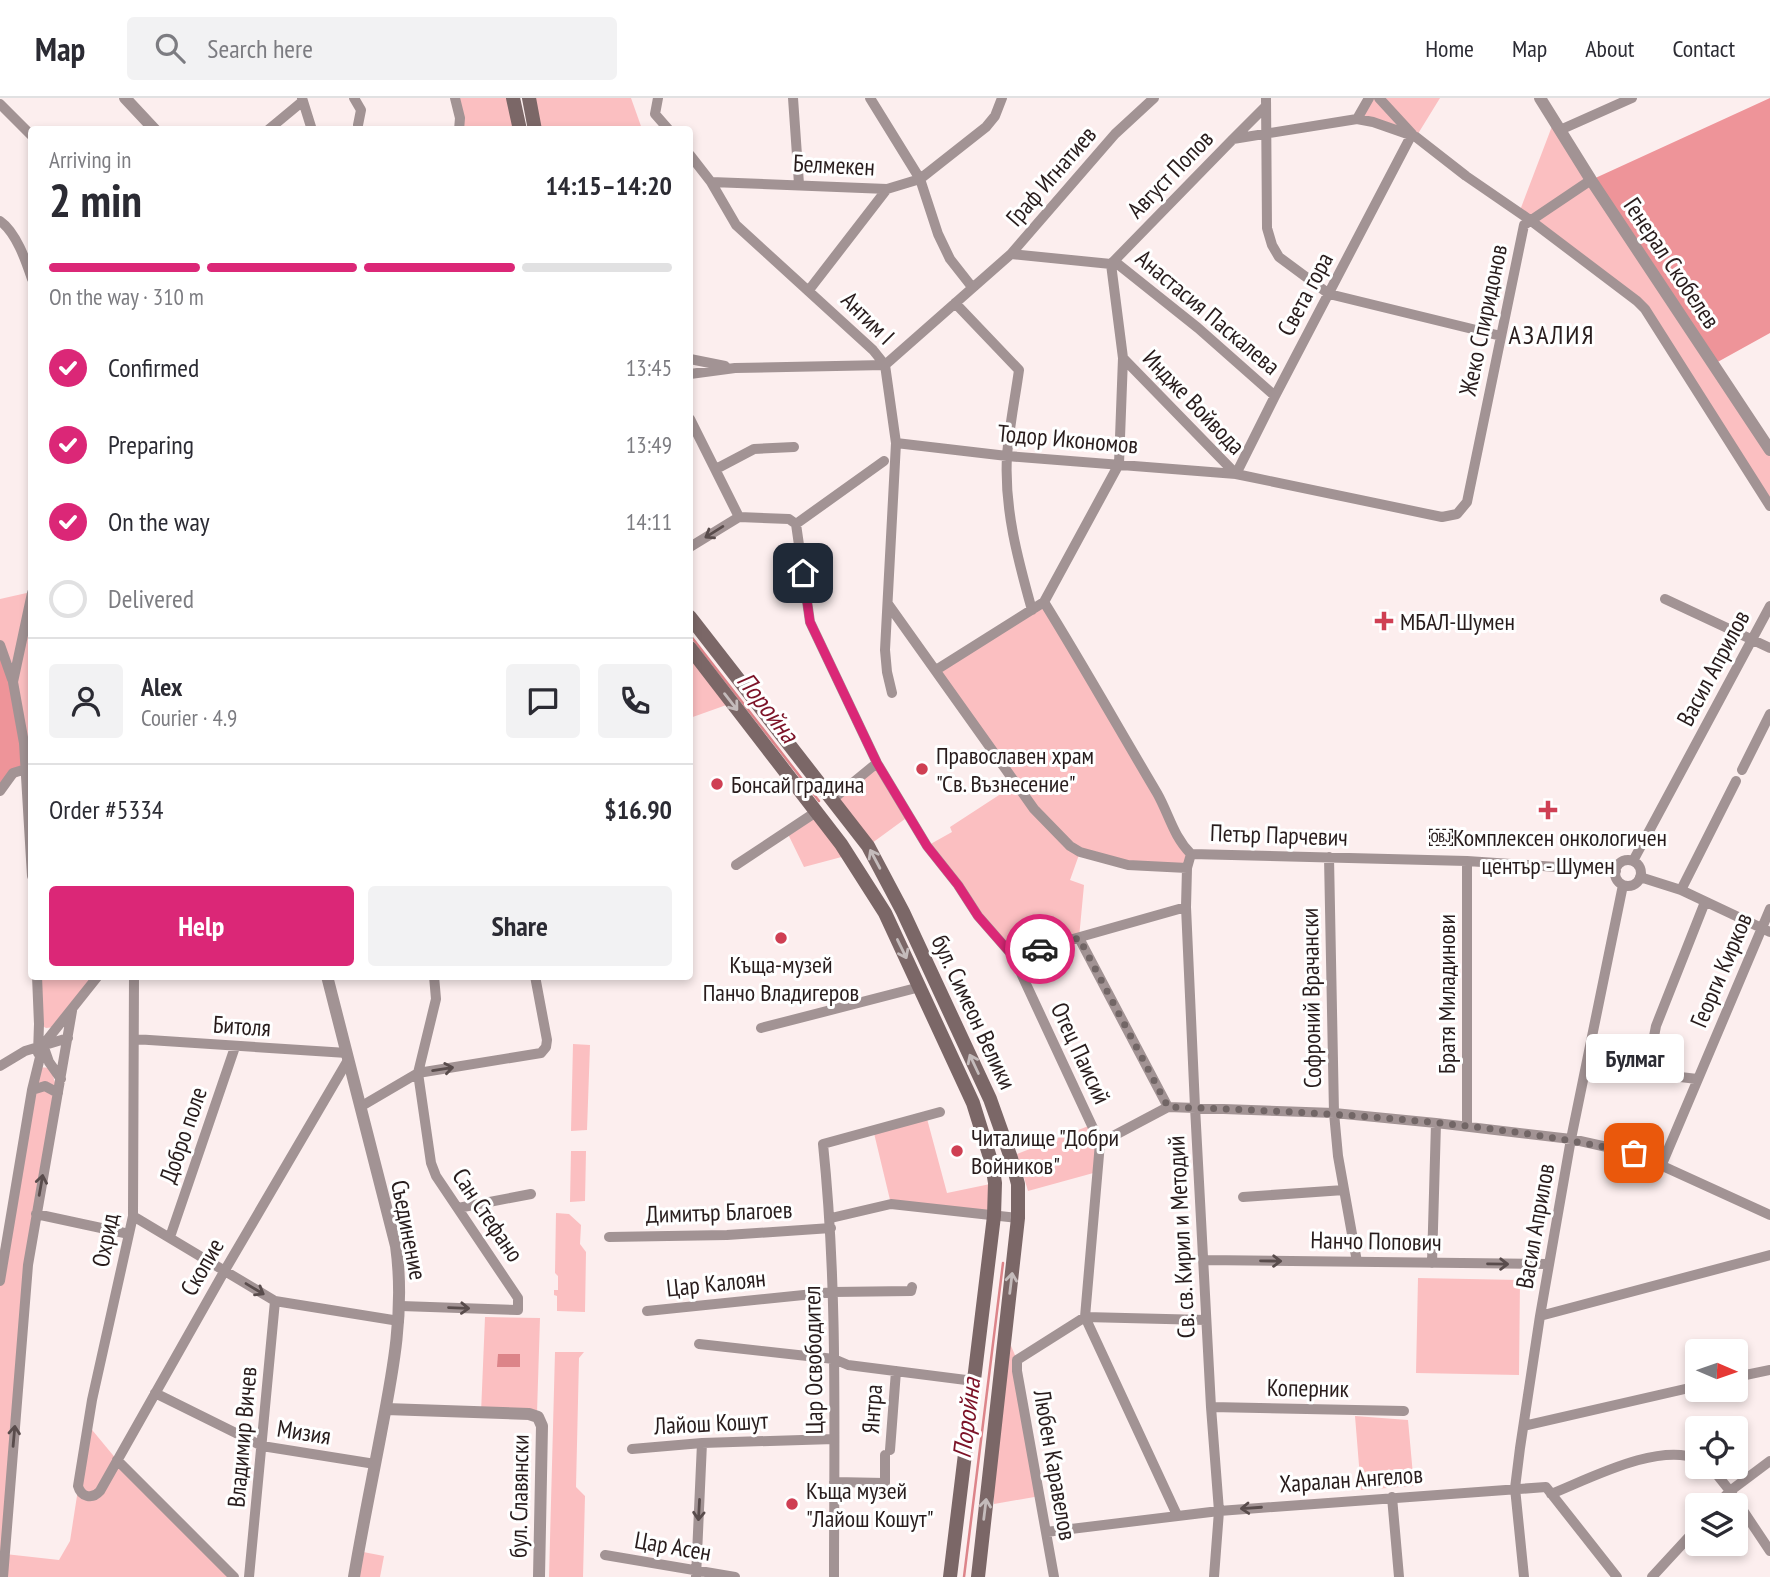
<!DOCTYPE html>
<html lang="en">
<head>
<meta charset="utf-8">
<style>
	:root { --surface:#fff; --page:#f2f2f3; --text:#2b2b33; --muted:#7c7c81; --line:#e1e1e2; --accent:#db2777 }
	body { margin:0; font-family:"PT Sans Narrow",sans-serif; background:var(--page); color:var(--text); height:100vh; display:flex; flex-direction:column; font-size:26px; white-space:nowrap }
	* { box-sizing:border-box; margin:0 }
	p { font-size:23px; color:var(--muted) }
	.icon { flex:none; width:38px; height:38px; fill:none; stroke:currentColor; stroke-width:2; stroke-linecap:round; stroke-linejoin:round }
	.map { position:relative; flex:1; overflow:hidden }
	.drawer { position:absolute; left:28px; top:28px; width:665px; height:854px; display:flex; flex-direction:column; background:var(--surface); border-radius:7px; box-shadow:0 4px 10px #0003 }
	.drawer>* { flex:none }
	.needle { width:46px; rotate:92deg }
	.controls { position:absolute; left:1685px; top:1241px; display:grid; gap:14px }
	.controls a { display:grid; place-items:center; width:63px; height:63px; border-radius:7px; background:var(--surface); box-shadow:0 4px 10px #0003; font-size:35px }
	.pin { position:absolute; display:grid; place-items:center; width:60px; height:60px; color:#fff; margin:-30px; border-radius:14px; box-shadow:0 4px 10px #0006 }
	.courier { position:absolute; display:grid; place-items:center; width:70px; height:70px; margin:-35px; border:5px solid #db2777; border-radius:50%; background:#fff; color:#222; box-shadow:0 2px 9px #0007 }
	.bubble { position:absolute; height:49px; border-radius:7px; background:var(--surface); box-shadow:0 4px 10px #0003; font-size:23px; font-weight:600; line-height:49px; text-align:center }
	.overview em { font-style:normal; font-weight:600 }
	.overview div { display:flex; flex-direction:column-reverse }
	.overview { display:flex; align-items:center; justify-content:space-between; height:119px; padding:0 21px }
	h1 { font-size:46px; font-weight:600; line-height:52px }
	.bar { display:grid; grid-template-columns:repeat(4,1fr); gap:10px 7px; align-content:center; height:84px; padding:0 21px }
	.bar i { height:9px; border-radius:5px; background:var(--line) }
	.bar .on { background:var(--accent) }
	.bar p { grid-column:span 4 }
	.line { display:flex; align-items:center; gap:18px; padding:0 21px; border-top:2px solid var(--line) }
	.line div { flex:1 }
	.round { display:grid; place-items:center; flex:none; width:74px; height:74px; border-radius:7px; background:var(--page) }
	ol { padding:0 21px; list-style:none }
	li { display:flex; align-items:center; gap:21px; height:77px }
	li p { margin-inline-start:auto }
	li .icon { padding:7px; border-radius:50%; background:var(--accent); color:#fff; stroke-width:4 }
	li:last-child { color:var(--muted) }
	li i { width:38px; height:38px; border:4px solid var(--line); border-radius:50% }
	.button { display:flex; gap:14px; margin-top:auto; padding:14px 21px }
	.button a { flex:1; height:80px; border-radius:7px; background:var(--accent); color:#fff; font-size:28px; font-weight:600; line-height:80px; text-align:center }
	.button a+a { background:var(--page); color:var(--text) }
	header { display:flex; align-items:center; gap:42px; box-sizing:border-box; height:98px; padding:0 35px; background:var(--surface); border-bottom:2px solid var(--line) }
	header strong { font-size:33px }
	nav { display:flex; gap:38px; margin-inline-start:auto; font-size:24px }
	.search { width:490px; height:63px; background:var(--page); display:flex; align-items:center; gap:18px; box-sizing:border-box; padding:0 24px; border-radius:7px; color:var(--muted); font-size:26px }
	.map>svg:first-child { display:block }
	.green { fill:#fbbfc1 }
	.forest { fill:#ee9499 }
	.water { fill:#dc8489 }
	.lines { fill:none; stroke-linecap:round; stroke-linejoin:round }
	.stream { stroke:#dc8489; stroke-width:2.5 }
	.minor { stroke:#a29394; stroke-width:10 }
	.tertiary { stroke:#a29394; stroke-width:12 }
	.secondary { stroke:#7b6767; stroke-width:14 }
	.oneway { stroke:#594c4c }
	.oneway2 { stroke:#c4bbbb }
	.done { stroke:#726666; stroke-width:7; stroke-dasharray:0 12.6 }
	.route { stroke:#db2777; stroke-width:9 }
	.poi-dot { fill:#cf3f53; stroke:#fff; stroke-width:2.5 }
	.labels { text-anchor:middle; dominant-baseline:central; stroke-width:6; stroke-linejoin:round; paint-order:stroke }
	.street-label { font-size:24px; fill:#281c1c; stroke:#fff }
	.poi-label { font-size:24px; fill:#281c1c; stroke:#fff; text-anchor:start }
	.neighbourhood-label { font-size:26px; letter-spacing:2px; fill:#281c1c; stroke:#fff }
	.water-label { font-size:26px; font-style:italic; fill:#7c1227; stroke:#fff }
</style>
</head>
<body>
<header>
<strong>Map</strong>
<div class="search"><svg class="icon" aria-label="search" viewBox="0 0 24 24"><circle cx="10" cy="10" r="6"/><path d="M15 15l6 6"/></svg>Search here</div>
<nav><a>Home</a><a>Map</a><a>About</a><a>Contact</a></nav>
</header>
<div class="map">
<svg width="1770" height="1479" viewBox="0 0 1770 1479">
	<rect width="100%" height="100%" fill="#fceeee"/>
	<path class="green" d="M 455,0 L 513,0 L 520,31 L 459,31 Z
		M 529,0 L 631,0 L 642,31 L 535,31 Z
		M 1369,0 L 1440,0 L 1416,39 L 1357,21 Z
		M 1554,23 L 1770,352 L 1770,408 L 1645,211 L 1519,115 Z
		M 31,494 L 31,784 L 26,671 L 0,547 L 0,501 Z
		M 1044,504 L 1191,756 L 1187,770 L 1148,769 L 1080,754 L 1070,782 L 1084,787 L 1079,840 L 1013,858 L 927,748 L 952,734 L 950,729 L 1016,686 L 936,572 Z
		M 690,550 L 732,605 L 690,620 Z
		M 877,665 L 909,718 L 868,748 L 833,701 Z
		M 816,714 L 849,757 L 804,769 L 787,734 Z
		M 37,879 L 98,879 L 55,929 L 46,930 L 39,926 Z
		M 573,946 L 590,947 L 587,1032 L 571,1033 Z
		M 38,969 L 51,970 L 57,992 L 28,1167 L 5,1456 L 59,1462 L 70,1443 L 88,1327 L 117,1362 L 234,1479 L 0,1479 L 0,1154 Z
		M 926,1017 L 947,1095 L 995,1085 L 994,1118 L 891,1106 L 873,1031 Z
		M 1091,1027 L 1100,1045 L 1097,1074 L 1028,1093 L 1017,1056 Z
		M 571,1053 L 586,1053 L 585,1103 L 570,1104 Z
		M 556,1115 L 569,1116 L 581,1127 L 580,1146 L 586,1154 L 585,1214 L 557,1213 L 557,1198 L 554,1197 L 554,1192 L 558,1192 L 558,1178 L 555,1175 Z
		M 1418,1180 L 1520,1182 L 1519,1277 L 1416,1275 Z
		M 485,1219 L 540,1220 L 537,1315 L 481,1315 Z
		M 1009,1243 L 1017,1262 L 1040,1398 L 994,1406 L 993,1387 Z
		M 555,1254 L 584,1254 L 579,1260 L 576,1389 L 585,1398 L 583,1479 L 549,1479 Z
		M 1355,1318 L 1408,1322 L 1414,1388 L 1361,1392 Z
		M 358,1453 L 384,1458 L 380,1479 L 354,1479 Z"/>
	<path class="forest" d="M 1770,0 L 1770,235 L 1714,266 L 1591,82 Z
		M 0,547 L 13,584 L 26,671 L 0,693 Z"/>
	<path class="water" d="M 498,1256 L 520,1256 L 520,1269 L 497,1269 Z"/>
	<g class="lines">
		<path class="stream" d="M 690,537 L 819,703
			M 964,1479 L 1003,1165"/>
		<path class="minor" d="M 302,0 L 312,32
			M 354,0 L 361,12 L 358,27
			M 455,0 L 460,20 L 459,32
			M 658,0 L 655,16 L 669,32
			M 793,0 L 799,86
			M 870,0 L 920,81 L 938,136 L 950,161 L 972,189
			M 1266,0 L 1267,130 L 1272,147 L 1279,159 L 1329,196 L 1501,238
			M 0,6 L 32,38
			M 1357,21 L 1369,0
			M 268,32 L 303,3
			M 1560,32 L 1632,0
			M 1233,41 L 1266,8
			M 690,57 L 711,84 L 736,127 L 873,252 L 885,267 L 896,345 L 885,552 L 887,574 L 892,595
			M 711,84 L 887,91 L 920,81 L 986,29 L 995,18 L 1002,0
			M 0,123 C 16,134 26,163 32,181
			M 1011,156 L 1115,36 L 1154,0
			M 1114,163 L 1198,230 L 1275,298
			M 809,192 L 887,91
			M 955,205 L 1019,272 C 1015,301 1009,330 1007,358 C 1004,411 1018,462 1032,512
			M 1123,260 L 1236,376
			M 690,261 L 725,268
			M 690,276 L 735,270 L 885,267 L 1011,156 L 1111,166 L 1233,41 L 1357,21 L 1373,24 L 1416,39 L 1466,78 L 1530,122 L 1637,203 L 1645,211 L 1770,408
			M 690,321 L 739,419
			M 896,345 L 1007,358 L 1236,376 L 1442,419 L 1457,416 L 1467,404 L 1524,127 L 1591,82
			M 716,371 L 754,351 L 794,349
			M 1236,376 L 1275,298 L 1412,36 L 1379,0
			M 796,426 L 810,524 L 877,665 L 927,748 L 958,787 L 978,818 L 1013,858 L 1100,1045 L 1085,1219 L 1177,1417
			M 690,449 L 739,419 L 789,421 L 796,426 L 884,363
			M 32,495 L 13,584 L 24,645 L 32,778
			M 1665,501 L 1770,550
			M 1044,504 C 1083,567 1119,631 1157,695 C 1169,716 1173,738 1191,756 L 1467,763 L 1616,773
			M 888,506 L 1034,711 L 1070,748 L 1080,754 L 1128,767 L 1187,770
			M 0,547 L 12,581
			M 936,572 L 1044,504 L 1119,366 L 1123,260 L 1111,166
			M 1742,672 L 1770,616
			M 0,693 L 13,675 L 26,671
			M 833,701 L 877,665
			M 1191,756 L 1187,770 L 1186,809 L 1195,1009 L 1211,1309 L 1219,1413 L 1214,1479
			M 1329,759 L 1334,1015 L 1338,1058 L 1357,1164
			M1615 775a13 13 0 1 1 26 0a13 13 0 1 1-26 0Z
			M 1633,763 L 1770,508
			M 736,767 L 816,714
			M 1640,779 L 1681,792 L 1770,834
			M 1681,792 L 1736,683
			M 1079,840 L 1168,1009
			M 1013,858 L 1186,809
			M 37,878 L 39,926 L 38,955
			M 134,878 L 133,1118 L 92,1302 L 78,1388 C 81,1399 92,1402 100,1393 L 225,1172 L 348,962
			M 761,930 L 920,889
			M 134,941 L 347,955
			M 43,947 L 49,964 L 61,981
			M 0,968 L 25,953 L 68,940
			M 1697,981 L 1647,975 L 1656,928 L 1705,804
			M 32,992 L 45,988 L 58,995
			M 360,1009 L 418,975 L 541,955 L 546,949 L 547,942 L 535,878
			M 1467,1029 L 1467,763
			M 1100,1045 L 1168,1009 L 1334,1015 L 1436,1025 L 1571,1041 L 1634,1055 L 1770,1117
			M 1662,1066 L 1770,811
			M 1243,1099 L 1344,1092
			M 458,1110 L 531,1096
			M 36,1116 L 129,1136
			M 133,1118 L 275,1203 L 399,1223
			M 831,1120 L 891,1106 L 1018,1120
			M 170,1139 L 235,949
			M 609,1139 L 727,1137 L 831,1130
			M 1203,1162 L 1549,1166
			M 1432,1165 L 1436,1025
			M 0,1183 L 32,992 L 43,947 L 98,878
			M 401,1208 L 518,1212 L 518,1200 L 436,1078 L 431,1065 L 418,975 L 436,901 L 434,878
			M 647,1213 L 833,1194 L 911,1193 L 912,1189
			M 1540,1218 L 1770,1157
			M 699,1246 L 834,1261 L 848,1267 L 974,1283
			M 1736,1279 L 1770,1272
			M 155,1295 L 262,1348 L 375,1366
			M 1211,1309 L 1404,1313
			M 1524,1328 L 1698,1288
			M 632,1351 L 702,1345 L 834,1341
			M 890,1352 L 896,1273
			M 117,1362 L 234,1479
			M 1710,1368 L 1730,1393 L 1770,1453
			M 834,1384 L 885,1385 L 885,1357
			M 1551,1396 C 1589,1381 1658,1344 1698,1361
			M 1392,1399 L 1399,1479
			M 1717,1407 L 1730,1393 L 1770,1363
			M 1046,1434 L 1219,1413 L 1546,1389 L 1617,1479
			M 605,1457 L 735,1479
			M 3,1479 L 28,1167 L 72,913
			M 249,1479 L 275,1203
			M 696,1479 L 702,1345
			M 834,1479 C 834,1334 838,1190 823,1046 L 940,1014
			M 1054,1479 L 1017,1273 L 1017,1262 L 1085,1219 L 1206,1222
			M 1524,1479 L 1515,1390 L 1520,1350 L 1540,1218 L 1571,1041 L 1623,787
			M 1652,1479 L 1698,1429"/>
		<path class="tertiary" d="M 125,0 L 155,32
			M 1540,0 L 1591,82 L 1770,352
			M 327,878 L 396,1148 C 405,1212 393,1273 381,1335 C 372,1383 362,1431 354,1479
			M 386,1311 L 529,1316 L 538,1319 L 542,1328 L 539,1479"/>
		<path class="secondary" d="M 513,0 L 520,32
			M 529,0 L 535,32
			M 690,519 L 868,748 L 903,814 L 990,1001 L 1011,1060 L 1018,1086 L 1018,1120 L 978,1479
			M 690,550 L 841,746 L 885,815 L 973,1005 L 992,1066 L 995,1085 L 994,1118 L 950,1479"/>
	</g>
	<defs><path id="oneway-shaft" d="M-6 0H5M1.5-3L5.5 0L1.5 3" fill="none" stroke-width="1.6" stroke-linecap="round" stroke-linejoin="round" transform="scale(1.75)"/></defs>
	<g class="oneway">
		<use href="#oneway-shaft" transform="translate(714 434) rotate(148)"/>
		<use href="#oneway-shaft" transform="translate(443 971) rotate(-9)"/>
		<use href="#oneway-shaft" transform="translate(41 1087) rotate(-80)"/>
		<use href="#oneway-shaft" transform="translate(1271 1163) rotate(1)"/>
		<use href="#oneway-shaft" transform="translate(1498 1166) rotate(1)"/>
		<use href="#oneway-shaft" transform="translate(255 1191) rotate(31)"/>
		<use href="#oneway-shaft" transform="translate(459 1210) rotate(2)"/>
		<use href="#oneway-shaft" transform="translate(14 1338) rotate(-85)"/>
		<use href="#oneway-shaft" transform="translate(1251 1410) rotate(176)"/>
		<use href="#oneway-shaft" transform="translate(699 1412) rotate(93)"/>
	</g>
	<g class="oneway2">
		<use href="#oneway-shaft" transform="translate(731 604) rotate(52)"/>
		<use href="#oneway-shaft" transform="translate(875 761) rotate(-118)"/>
		<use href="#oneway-shaft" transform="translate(902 851) rotate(64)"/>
		<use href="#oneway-shaft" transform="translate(974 966) rotate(-115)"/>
		<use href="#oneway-shaft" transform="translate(1011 1185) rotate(-83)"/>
		<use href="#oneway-shaft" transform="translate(985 1411) rotate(-83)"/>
	</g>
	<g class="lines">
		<path class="done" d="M 1040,851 L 1079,840 L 1168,1009 C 1324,1014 1481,1022 1634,1055"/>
		<path class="route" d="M 803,475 L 810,524 L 877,665 L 927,748 L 958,787 L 978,818 L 1013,858 L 1040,851"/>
	</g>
	<g class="poi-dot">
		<path d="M1380.5 512.5h7v7h7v7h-7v7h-7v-7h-7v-7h7z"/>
		<circle cx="922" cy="671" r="7"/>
		<circle cx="717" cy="686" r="7"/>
		<path d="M1544.5 701.5h7v7h7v7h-7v7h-7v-7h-7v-7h7z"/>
		<circle cx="781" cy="840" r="7"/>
		<circle cx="957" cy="1053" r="7"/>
		<circle cx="792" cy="1406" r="7"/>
	</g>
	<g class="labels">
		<g class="street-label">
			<text transform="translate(834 67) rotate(3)">Белмекен</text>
			<text transform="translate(1170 76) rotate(-46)">Август Попов</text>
			<text transform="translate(1051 78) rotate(-49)">Граф Игнатиев</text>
			<text transform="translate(1672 165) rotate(56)">Генерал Скобелев</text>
			<text transform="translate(1305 196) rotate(-62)">Света гора</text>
			<text transform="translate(1208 214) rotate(40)">Анастасия Паскалева</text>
			<text transform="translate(868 220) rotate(45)">Антим I</text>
			<text transform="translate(1483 222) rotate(-78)">Жеко Спиридонов</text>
			<text transform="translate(1194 304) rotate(46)">Индже Войвода</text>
			<text transform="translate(1068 341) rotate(5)">Тодор Икономов</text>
			<text transform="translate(1713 570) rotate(-62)">Васил Априлов</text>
			<text transform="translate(1279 737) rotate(2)">Петър Парчевич</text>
			<text transform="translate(1721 872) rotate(-67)">Георги Кирков</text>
			<text transform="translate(1446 896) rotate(-90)">Братя Миладинови</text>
			<text transform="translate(1311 900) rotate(-91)">Софроний Врачански</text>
			<text transform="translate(974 914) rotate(65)">бул. Симеон Велики</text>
			<text transform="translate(242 928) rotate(4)">Битоля</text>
			<text transform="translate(1081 955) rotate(65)">Отец Паисий</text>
			<text transform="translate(183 1037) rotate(-71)">Добро поле</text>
			<text transform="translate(719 1114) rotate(-2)">Димитър Благоев</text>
			<text transform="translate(488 1117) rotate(56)">Сан Стефано</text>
			<text transform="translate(1535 1128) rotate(-80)">Васил Априлов</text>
			<text transform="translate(409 1132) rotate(79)">Съединение</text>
			<text transform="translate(1181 1139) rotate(-93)">Св. св. Кирил и Методий</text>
			<text transform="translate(105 1142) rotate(-79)">Охрид</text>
			<text transform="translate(1376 1143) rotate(1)">Нанчо Попович</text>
			<text transform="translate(202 1169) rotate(-60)">Скопие</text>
			<text transform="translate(716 1185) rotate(-6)">Цар Калоян</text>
			<text transform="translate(813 1262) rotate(-91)">Цар Освободител</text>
			<text transform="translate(1308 1290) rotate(1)">Коперник</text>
			<text transform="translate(872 1311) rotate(-86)">Янтра</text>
			<text transform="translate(711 1325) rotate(-3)">Лайош Кошут</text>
			<text transform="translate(304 1334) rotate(9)">Мизия</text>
			<text transform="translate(242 1339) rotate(-85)">Владимир Вичев</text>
			<text transform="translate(1055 1367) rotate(80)">Любен Каравелов</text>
			<text transform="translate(1351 1381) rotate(-4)">Харалан Ангелов</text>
			<text transform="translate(519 1398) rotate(-89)">бул. Славянски</text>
			<text transform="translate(673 1448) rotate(10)">Цар Асен</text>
		</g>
		<g class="poi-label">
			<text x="1400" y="523">МБАЛ-Шумен</text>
			<text x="936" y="657">Православен храм<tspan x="936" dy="28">"Св. Възнесение"</tspan></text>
			<text x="731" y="686">Бонсай градина</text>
			<text x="1548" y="739" text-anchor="middle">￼Комплексен онкологичен<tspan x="1548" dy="28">център - Шумен</tspan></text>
			<text x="781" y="866" text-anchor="middle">Къща-музей<tspan x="781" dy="28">Панчо Владигеров</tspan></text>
			<text x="971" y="1039">Читалище "Добри<tspan x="971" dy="28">Войников"</tspan></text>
			<text x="806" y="1392">Къща музей<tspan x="806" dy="28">"Лайош Кошут"</tspan></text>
		</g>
		<g class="neighbourhood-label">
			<text x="1552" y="236">АЗАЛИЯ</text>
		</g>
		<g class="water-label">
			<text transform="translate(768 609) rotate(52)">Поройна</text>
			<text transform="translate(966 1320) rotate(-83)">Поройна</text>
		</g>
	</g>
</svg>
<div class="controls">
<a><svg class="needle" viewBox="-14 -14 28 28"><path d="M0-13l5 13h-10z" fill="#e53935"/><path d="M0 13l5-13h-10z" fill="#7c7c81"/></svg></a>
<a><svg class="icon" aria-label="locate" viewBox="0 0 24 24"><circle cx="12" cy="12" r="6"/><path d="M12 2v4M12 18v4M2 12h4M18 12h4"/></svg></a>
<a><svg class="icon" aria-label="layers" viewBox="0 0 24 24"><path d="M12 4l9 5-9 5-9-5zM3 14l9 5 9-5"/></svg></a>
</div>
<div class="pin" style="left:1634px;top:1055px;background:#ea580c"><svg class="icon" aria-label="bag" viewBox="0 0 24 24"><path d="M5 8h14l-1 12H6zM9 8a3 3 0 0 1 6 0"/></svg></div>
<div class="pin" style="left:803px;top:475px;background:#1f2937"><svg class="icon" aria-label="home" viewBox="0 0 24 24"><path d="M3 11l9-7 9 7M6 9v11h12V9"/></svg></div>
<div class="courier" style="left:1040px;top:851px"><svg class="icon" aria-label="car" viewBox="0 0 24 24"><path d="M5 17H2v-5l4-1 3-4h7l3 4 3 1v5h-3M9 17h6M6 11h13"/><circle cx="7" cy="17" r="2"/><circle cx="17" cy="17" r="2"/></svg></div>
<div class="bubble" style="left:1586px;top:936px;width:98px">Булмаг</div>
<section class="drawer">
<div class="overview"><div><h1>2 min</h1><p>Arriving in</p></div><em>14:15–14:20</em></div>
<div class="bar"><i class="on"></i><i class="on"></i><i class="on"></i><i></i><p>On the way · 310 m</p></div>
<ol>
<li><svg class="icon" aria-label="check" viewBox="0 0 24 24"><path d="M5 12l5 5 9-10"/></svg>Confirmed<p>13:45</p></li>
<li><svg class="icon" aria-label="check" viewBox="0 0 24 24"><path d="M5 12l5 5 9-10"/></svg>Preparing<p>13:49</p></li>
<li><svg class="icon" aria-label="check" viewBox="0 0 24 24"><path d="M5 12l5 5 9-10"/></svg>On the way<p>14:11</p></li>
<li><i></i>Delivered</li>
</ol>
<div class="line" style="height:126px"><a class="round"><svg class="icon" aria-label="person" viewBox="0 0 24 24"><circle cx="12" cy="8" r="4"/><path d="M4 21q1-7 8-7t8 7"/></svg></a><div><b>Alex</b><p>Courier · 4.9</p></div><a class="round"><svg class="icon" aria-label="chat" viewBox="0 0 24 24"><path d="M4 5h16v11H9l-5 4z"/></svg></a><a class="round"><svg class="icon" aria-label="phone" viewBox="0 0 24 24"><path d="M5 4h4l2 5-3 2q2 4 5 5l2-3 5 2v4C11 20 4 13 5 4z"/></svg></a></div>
<div class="line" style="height:91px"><div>Order #5334</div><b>$16.90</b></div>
<div class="button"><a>Help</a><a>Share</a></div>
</section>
</div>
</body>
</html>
